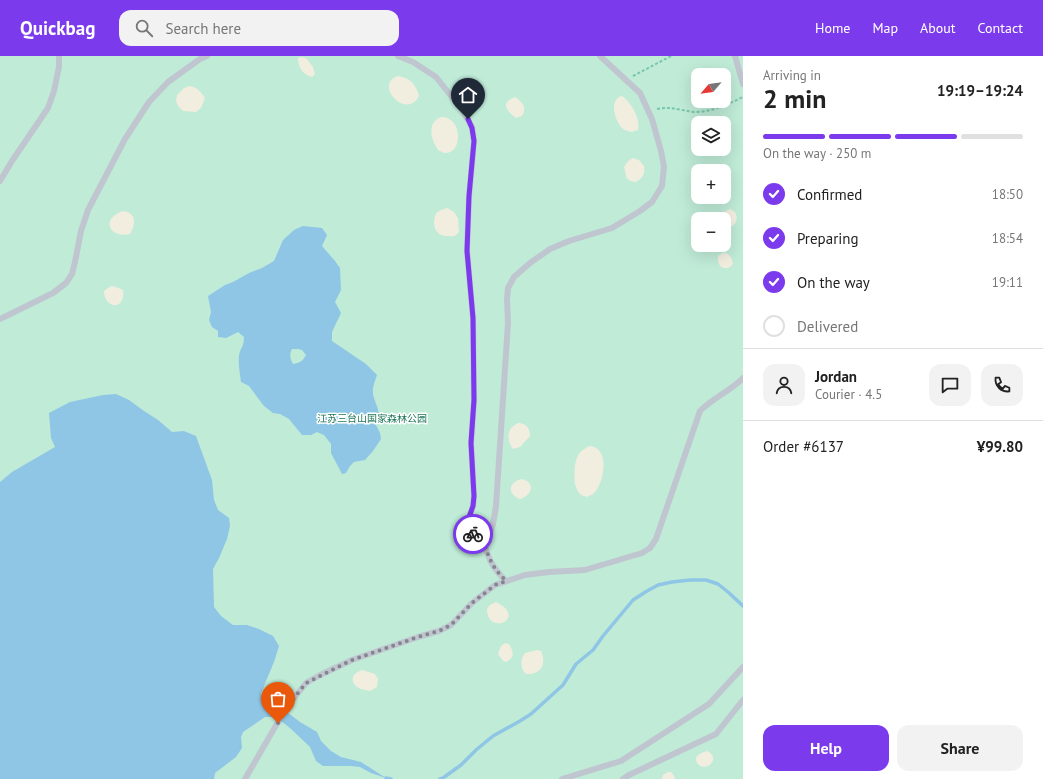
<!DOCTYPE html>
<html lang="en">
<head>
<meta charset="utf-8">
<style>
	:root { --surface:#fff; --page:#f2f2f2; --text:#222; --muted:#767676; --line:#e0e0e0; --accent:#7c3aed }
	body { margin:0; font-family:"PT Sans","Noto Sans SC",sans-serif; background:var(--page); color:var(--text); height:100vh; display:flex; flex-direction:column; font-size:15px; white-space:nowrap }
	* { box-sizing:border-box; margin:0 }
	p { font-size:13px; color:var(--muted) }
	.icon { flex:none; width:22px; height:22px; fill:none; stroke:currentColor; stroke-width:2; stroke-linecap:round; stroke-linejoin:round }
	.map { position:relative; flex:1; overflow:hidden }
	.sheet { display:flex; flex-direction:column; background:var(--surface); width:300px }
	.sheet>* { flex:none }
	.needle { width:26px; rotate:242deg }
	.controls { position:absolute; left:691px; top:12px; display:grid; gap:8px }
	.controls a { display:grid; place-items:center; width:40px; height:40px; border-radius:8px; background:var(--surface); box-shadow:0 4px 16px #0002; font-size:20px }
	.pin { position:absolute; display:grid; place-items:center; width:34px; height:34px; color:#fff; margin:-41px -17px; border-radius:50% 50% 50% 0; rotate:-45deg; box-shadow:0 0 4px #0007 }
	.pin .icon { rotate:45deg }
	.courier { position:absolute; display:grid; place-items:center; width:40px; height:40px; margin:-20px; border:3px solid #7c3aed; border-radius:50%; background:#fff; color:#222; box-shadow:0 1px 5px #0007 }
	.headline em { font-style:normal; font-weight:700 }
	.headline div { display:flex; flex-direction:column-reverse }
	.headline { display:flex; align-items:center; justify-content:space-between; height:68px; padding:0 20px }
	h1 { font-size:26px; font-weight:700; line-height:30px }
	.bar { display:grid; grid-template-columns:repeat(4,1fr); gap:6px 4px; align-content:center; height:48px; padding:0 20px }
	.bar i { height:5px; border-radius:3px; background:var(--line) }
	.bar .selected { background:var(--accent) }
	.bar p { grid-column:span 4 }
	.line { display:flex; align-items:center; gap:10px; padding:0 20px; border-top:1px solid var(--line) }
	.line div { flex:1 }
	.round { display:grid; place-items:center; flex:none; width:42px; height:42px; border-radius:12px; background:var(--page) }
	ol { padding:0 20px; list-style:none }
	li { display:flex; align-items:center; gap:12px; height:44px }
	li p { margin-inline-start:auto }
	li .icon { padding:4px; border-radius:50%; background:var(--accent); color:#fff; stroke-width:4 }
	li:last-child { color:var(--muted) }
	li i { width:22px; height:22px; border:2px solid var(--line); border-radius:50% }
	.action { display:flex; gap:8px; margin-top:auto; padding:8px 20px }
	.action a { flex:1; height:46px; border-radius:12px; background:var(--accent); color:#fff; font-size:16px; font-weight:700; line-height:46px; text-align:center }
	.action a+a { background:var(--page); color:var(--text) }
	header { display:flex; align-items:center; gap:24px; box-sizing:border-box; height:56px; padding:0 20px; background:var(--accent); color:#fff }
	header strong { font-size:19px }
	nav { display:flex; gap:22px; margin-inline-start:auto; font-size:14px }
	.search { width:280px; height:36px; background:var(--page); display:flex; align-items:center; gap:10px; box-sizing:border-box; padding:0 14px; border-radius:12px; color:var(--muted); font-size:15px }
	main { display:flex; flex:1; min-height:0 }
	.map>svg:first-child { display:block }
	.green { fill:#bfebd7; fill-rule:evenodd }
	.sand { fill:#f1eee0 }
	.water { fill:#8fc6e5; fill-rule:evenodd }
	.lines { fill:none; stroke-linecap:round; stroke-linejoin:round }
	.stream { stroke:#8fc6e5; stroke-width:3.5 }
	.path { stroke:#7ac6ad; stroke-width:2; stroke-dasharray:3 2; stroke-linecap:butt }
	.lane { stroke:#c0c6cf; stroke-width:6 }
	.done { stroke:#83868e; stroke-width:4; stroke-dasharray:0 7.2 }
	.route { stroke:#7c3aed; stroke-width:5 }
	.labels { text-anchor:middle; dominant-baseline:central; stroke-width:3; stroke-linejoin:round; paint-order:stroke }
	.park-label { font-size:10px; fill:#1e7657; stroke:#fff }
</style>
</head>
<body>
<header>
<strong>Quickbag</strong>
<div class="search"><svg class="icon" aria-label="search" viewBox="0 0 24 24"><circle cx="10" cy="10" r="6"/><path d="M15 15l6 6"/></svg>Search here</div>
<nav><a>Home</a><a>Map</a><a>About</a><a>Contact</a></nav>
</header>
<main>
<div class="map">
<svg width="743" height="723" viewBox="0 0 743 723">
	<rect width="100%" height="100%" fill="#f0eeee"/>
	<path class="green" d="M 0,0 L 743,0 L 743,723 L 0,723 ZM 698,19 L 724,19 L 724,45 L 698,45 ZM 698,67 L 724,67 L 724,93 L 698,93 ZM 698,115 L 724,115 L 724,141 L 698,141 ZM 698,163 L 724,163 L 724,189 L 698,189 Z"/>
	<path class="sand" d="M 301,1 L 306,2 L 313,11 L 315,18 L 312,21 C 303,19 298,11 298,2 Z
		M 398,20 C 410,22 416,28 419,40 C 406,65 373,28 398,20 Z
		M 190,30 C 198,32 200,35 205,42 L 201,52 L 196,56 L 183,55 L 178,50 L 176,45 L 177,39 L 184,32 Z
		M 622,40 C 631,46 641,63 638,74 L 632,76 C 629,75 626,75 623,73 C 615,66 608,43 622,40 Z
		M 515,41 C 523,46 527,52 522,60 L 516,62 C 505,54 501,46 515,41 Z
		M 441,61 C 462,60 464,97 445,97 C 443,97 441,95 439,95 C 431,85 426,67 441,61 Z
		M 633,102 L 639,104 L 644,110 C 645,118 643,123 635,126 L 631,125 L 627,123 L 624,111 L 628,105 Z
		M 447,152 L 454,156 L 458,162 L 459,176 L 455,180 C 438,182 430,174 436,157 L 441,154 Z
		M 730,153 C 743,158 735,176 724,169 L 724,163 L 722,163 C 722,157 725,155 730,153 Z
		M 123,155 C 137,157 136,168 130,178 C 108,183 101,162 123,155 Z
		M 723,197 C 729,196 732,202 733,208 L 730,211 C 721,215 717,208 718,200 Z
		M 111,230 L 116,231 L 123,234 C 126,255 104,253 104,235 Z
		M 518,367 C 526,367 530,372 530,380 L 520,391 L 513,393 C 509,388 507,380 510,374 C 511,371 515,369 518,367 Z
		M 590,390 C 611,392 604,429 593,438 C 591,439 589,440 587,441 L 581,439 C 578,436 576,432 575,428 C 574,421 574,406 578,400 C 580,395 585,392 590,390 Z
		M 522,423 C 536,427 532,439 520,443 C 507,438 508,426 522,423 Z
		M 496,546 C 529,562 487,581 487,553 L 490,549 Z
		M 505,587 L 509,588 C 514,596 515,602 506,606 L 503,605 L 498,598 L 501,590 Z
		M 537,594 L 541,595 C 547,608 541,619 526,618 C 520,612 520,604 525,597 Z
		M 362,614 L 375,618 L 378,623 L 377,631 L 370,635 C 365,634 358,633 355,629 C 349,621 356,616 362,614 Z
		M 707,695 C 722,702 706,717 698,708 C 692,700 701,697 707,695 Z
		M 668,716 L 671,716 L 674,720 L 675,723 L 662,723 L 663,719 Z"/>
	<path class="water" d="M 303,170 L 322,172 L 327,179 L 322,190 L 335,205 L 340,212 L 341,234 L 335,246 L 341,257 L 332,276 L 332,285 L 366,308 L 377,319 C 375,325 372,332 373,338 C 375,349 383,356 375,367 L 380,377 L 381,383 L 373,395 L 365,404 L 354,406 L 350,410 L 346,417 L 342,418 L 331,397 L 331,388 L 324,379 L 317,376 L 311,379 L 302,379 L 289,363 L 280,358 L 273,357 L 264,350 L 249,330 L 241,326 C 240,318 238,308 239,300 C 240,292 244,291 244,281 L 238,276 L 226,282 L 218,281 L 218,275 L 212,271 L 209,264 L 211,256 L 208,240 L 225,229 L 233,226 L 249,217 L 262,212 L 274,205 L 283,184 L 294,174 ZM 292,293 L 298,293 L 302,294 L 306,299 C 303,305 300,307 293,308 C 290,302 289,299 292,293 Z
		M 116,338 L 129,344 L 144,355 L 158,364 L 172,376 L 184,375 L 196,380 L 212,424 L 214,444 L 218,454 L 229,462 L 230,470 L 227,483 L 219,502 L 213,513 L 214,551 L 221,560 L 233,569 L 247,569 L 259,573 L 273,580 L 279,590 L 274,606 L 261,637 L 262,646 L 279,650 L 300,666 L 317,676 L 321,685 L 331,695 L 341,701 L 361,706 L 386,722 L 371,717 L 360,711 L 351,710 L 323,710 L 316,705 L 310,691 L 290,672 L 276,661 L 265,661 L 243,676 L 241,681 L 242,692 L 236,701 L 215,717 L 214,723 L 0,723 L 0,426 L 12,416 L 55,391 L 51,382 L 49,357 L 70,346 L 103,339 Z"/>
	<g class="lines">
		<path class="stream" d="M 386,722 L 391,723
			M 440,723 L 443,722 L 461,709 L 476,694 L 493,680 L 520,665 L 531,658 L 563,629 L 576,608 L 593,594 L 603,580 L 633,544 L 647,535 L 658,529 L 672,526 L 690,524 L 706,524 L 718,528 L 728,536 L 743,550"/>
		<path class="path" d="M 633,20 L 671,0
			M 657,53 C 666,51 673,52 682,54 C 686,54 690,56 695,56 C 712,56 728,48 743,41"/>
		<path class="lane" d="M 398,0 L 413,6 L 436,21 L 463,55 L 472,71 L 474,85 L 469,140 L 467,195 L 473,262 L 474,345 L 471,387 L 474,440 L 473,450 L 468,464 L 469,474 L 474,480 L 482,481 L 490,477 L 493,468 L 496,450 L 508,267 L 507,243 L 508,232 L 514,221 L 530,207 L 550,193 L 569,185 L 612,172 L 640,155 L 652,146 L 662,130 L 664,111 L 661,95 L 652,63 L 640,37 L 600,0
			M 735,0 L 743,28
			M 0,125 L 12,105 L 48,52 L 54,35 L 59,11 L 59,0
			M 0,263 L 53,237 L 66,227 L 72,218 L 75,206 L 81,175 L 88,154 L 125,83 L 149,46 L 168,26 L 200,3 L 207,0
			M 482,481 C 488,502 491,510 506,525
			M 245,723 L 286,652 L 306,627 L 320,619 L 352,604 L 418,581 L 439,575 L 451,569 L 472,547 L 495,529 L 525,519 L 549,516 L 585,514 L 642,497 L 650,492 L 656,483 L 700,355 C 713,342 730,335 743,322
			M 562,723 L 621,705 L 709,648 L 743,611
			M 623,723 L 629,719 L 716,678 L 743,644"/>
	</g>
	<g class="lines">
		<path class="done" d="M 278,667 L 286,652 L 306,627 L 352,604 L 418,581 L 439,575 L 451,569 L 472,547 L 495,529 L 506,525 C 491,510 489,502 482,481 L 474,480 L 473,478"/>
		<path class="route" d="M 468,63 L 472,72 L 474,85 L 469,140 L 467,195 L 473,262 L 474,344 L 471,387 L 474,440 L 473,450 L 468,464 L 469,474 L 473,478"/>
	</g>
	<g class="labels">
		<g class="park-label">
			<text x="372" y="362">江苏三台山国家森林公园</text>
		</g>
	</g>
</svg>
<div class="controls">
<a><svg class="needle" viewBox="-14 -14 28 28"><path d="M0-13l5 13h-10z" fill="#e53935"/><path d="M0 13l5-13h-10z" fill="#767676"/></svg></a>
<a><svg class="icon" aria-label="layers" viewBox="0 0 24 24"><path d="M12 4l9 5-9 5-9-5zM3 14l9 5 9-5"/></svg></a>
<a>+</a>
<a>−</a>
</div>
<div class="pin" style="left:278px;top:667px;background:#ea580c"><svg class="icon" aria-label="bag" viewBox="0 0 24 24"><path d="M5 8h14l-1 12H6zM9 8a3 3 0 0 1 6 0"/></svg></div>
<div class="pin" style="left:468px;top:63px;background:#1f2937"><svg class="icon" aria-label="home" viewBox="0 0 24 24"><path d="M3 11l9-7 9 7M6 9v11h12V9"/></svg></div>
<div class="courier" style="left:473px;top:478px"><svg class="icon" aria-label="bike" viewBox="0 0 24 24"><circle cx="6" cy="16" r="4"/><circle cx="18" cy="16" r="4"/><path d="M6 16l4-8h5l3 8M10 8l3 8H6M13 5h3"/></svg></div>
</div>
<section class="sheet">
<div class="headline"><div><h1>2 min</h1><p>Arriving in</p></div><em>19:19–19:24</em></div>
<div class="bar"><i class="selected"></i><i class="selected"></i><i class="selected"></i><i></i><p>On the way · 250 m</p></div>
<ol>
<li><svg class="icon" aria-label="check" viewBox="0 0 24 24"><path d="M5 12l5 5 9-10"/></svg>Confirmed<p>18:50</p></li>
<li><svg class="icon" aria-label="check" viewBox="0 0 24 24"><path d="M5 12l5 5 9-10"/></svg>Preparing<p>18:54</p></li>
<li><svg class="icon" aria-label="check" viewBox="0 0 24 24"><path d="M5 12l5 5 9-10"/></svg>On the way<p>19:11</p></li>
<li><i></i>Delivered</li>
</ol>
<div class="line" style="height:72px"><a class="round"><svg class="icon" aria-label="person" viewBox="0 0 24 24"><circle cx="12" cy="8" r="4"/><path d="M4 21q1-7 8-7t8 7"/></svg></a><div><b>Jordan</b><p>Courier · 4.5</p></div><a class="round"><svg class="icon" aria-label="chat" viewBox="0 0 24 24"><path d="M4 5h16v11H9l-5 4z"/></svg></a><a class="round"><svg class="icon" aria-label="phone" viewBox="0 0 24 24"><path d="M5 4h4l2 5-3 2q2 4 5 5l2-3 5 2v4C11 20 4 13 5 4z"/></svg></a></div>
<div class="line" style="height:52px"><div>Order #6137</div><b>¥99.80</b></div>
<div class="action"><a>Help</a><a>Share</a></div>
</section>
</main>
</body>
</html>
